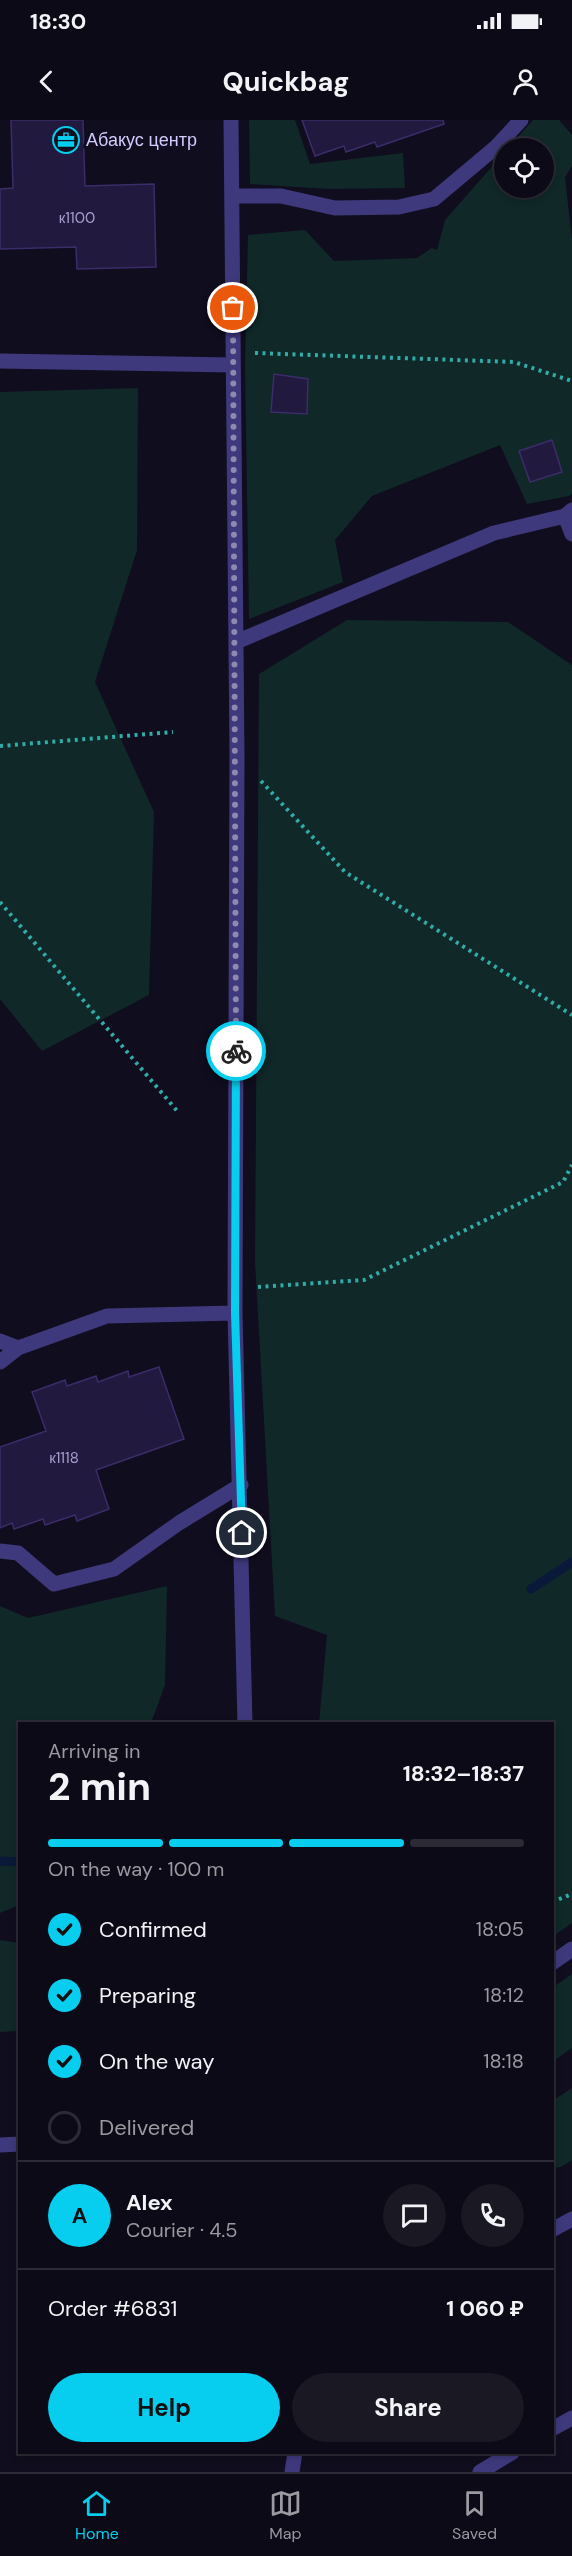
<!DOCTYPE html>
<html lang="en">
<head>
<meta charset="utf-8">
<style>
	:root { --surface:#0c0a16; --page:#1a1823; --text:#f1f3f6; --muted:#9a9aa1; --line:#2c2b35; --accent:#07cdee }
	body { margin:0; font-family:"DM Sans",sans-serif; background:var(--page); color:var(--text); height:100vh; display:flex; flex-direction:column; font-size:22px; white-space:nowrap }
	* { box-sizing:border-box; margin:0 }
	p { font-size:20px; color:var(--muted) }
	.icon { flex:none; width:33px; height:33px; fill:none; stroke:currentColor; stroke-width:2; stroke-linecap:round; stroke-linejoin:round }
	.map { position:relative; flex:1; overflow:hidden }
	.sheet { position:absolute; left:18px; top:1602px; width:536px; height:732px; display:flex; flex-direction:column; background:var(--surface); border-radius:0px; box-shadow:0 3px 9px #0003,0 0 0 2px var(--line) }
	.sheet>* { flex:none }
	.controls { position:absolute; left:494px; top:18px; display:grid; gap:12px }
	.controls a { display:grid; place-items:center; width:60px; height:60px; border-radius:50%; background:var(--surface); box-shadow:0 3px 9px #0003,0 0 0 2px var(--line); font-size:30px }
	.pin { position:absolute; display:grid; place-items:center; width:51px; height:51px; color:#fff; margin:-26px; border:3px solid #fff; border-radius:50%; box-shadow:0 2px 6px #0007 }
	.courier { position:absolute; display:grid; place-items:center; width:60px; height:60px; margin:-30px; border:4px solid #07cdee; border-radius:50%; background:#fff; color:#222; box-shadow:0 2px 8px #0007 }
	.headline em { font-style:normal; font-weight:700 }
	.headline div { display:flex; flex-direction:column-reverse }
	.headline { display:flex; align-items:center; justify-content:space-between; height:102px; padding:0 30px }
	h1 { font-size:39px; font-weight:700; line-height:45px }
	.bar { display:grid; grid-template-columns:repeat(4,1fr); gap:9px 6px; align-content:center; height:72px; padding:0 30px }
	.bar i { height:8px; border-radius:4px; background:var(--line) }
	.bar .selected { background:var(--accent) }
	.bar p { grid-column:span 4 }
	.line { display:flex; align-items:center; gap:15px; padding:0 30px; border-top:2px solid var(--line) }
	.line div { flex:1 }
	.round { display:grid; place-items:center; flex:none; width:63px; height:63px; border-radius:32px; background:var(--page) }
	ol { padding:0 30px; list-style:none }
	li { display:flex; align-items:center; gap:18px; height:66px }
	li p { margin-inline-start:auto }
	li .icon { padding:6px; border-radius:50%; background:var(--accent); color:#111; stroke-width:4 }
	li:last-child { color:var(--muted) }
	li i { width:33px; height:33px; border:3px solid var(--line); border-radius:50% }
	.primary-button { display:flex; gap:12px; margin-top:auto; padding:12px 30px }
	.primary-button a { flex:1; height:69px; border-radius:36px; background:var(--accent); color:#111; font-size:24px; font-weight:700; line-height:69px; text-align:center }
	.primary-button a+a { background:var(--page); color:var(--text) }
	.status { display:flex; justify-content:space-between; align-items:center; height:42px; padding:0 30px; background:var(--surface); direction:ltr }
	.status svg { height:16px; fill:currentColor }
	header { display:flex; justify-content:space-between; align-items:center; height:78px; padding:0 30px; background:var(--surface); font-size:27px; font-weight:700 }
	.tabs { display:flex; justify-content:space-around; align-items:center; height:84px; border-top:2px solid var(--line); background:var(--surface); font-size:16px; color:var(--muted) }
	.tabs a { display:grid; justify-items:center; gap:3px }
	.tabs .selected { color:var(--accent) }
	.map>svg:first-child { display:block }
	.green { fill:#102828 }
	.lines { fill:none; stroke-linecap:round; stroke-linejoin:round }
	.stream { stroke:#0a193a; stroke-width:9 }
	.building { fill:#22193e; stroke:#3b2c6a; stroke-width:1.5 }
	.path { stroke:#31aca9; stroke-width:4; stroke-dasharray:3 4.5; stroke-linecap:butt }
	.service { stroke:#3e397c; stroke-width:15 }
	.tertiary { stroke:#3e397c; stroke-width:15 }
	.done { stroke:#8f88af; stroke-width:6; stroke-dasharray:0 10.8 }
	.route { stroke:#07cdee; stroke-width:8 }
	.labels { text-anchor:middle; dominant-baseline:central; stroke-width:6; stroke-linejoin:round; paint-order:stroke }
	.number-label { font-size:15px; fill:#a79ecd }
	.poi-label { font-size:18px; fill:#d3cbfd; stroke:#100d1e; text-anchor:start }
</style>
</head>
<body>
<div class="status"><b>18:30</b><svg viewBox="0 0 49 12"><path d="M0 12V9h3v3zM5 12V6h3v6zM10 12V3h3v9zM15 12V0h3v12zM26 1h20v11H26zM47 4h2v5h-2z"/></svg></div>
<header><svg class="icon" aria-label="back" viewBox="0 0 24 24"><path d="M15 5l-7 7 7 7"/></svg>Quickbag<svg class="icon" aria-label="person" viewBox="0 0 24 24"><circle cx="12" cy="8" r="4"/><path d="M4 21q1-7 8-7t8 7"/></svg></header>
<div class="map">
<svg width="572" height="2352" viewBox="0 0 572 2352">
	<rect width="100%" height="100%" fill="#100d1e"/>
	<path class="green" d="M 249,0 L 295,0 L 310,44 L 403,33 L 405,68 L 329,69 L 250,64 Z
		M 533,0 L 559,0 L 572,15 L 572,46 L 565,57 L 572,120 L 572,373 L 569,376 L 527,384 L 500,325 L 372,376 L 335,420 L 343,462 L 249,499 L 245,246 L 248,115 L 305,110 L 334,141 L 417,138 L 432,128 L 437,130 L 445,100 L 504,33 L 504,68 L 543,68 L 543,28 L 508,28 Z
		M 138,268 L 137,430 L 95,562 L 154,692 L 149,875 L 42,931 L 0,879 L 0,272 Z
		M 347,500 L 508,502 L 572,545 L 572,1803 L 552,1817 L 552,1604 L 319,1603 L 327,1515 L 275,1496 L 255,1142 L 259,554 Z
		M 167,1466 L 165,1565 L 151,1603 L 20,1604 L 19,1785 L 0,1793 L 0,1486 L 28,1498 Z
		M 0,1820 L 19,1823 L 19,1911 L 0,1912 Z
		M 572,1854 L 572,1928 L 552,1942 L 552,1868 Z
		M 572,1968 L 572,2040 L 561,2047 L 552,2048 L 552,1981 Z"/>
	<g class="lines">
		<path class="stream" d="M 531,1469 L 572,1442
			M 0,1741 L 20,1742"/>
	</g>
	<path class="building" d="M 11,0 L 83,0 L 85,66 L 154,64 L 156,147 L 77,149 L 76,127 L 0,129 L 0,69 L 13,68 Z
		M 302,0 L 443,0 L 444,4 L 377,27 L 375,22 L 346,32 L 344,26 L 315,36 Z
		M 274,254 L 308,259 L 307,294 L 271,292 Z
		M 552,320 L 562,352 L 530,362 L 519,331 Z
		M 159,1247 L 184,1319 L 96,1350 L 109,1389 L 77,1401 L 75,1395 L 45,1405 L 43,1399 L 14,1409 L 12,1403 L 0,1408 L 0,1327 L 46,1311 L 32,1272 L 65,1260 L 67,1266 L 96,1256 L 98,1262 L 128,1251 L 129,1257 Z"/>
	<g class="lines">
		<path class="path" d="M 255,233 L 514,242 L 572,261
			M 0,626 L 173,612
			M 261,661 L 345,752 L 572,895
			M 0,782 L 178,992
			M 258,1167 L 364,1160 L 563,1062 L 572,1045
			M 552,1782 L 572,1774"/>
		<path class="service" d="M 231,0 L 237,634 L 235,1193 L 245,1604
			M 232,76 L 281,76 L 335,88 L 399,87 L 434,79 L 496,27 L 521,0
			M 0,241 L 233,245
			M 565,396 L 572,414
			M 236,522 L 494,413 L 565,396 L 572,390
			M 0,1221 L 18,1228
			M 0,1242 L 18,1228 L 107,1196 L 235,1193
			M 0,1431 L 18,1433 L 54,1464 L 114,1449 L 179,1403 L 241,1365
			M 552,2110 L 572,2099
			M 552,2309 L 572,2298
			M 292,2352 L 295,2332
			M 480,2352 L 513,2332"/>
		<path class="tertiary" d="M 552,1843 L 572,1829
			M 0,2025 L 20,2024"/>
	</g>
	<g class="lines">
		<path class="done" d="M 233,188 L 236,931"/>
		<path class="route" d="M 236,931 L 235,1193 L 242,1413"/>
	</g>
	<defs>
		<symbol id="office-ring" viewBox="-11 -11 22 22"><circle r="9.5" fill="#100d1e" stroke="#07cdee" stroke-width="1.5"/><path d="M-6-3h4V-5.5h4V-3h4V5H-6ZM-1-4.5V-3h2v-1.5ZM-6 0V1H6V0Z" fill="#07cdee"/></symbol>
	</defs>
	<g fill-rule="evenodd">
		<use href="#office-ring" x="51" y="5" width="30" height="30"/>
	</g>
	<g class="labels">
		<g class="number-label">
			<text x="77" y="98">к1100</text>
			<text x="64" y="1338">к1118</text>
		</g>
		<g class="poi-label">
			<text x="86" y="20">Абакус центр</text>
		</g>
	</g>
</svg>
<div class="controls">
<a><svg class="icon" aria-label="locate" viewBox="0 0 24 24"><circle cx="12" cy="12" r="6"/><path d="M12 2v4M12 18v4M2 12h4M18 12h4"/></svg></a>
</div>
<div class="pin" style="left:233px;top:188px;background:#ea580c"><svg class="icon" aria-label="bag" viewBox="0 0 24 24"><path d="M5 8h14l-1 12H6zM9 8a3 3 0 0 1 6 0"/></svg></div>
<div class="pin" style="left:242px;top:1413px;background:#1f2937"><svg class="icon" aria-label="home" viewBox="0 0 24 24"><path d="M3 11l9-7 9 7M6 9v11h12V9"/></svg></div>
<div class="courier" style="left:236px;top:931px"><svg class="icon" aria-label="bike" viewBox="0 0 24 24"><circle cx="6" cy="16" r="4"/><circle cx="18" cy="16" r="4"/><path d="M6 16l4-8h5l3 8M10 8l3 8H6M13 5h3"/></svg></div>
<section class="sheet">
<div class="headline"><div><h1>2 min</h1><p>Arriving in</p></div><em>18:32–18:37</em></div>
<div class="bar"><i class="selected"></i><i class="selected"></i><i class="selected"></i><i></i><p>On the way · 100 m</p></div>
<ol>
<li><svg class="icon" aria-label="check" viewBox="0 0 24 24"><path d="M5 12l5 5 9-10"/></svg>Confirmed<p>18:05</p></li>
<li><svg class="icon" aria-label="check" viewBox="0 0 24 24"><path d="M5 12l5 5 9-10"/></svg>Preparing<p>18:12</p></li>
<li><svg class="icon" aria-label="check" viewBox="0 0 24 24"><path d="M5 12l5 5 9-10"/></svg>On the way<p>18:18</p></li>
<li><i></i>Delivered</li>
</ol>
<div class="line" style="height:108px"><b class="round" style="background:var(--accent);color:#111">A</b><div><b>Alex</b><p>Courier · 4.5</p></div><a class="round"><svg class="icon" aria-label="chat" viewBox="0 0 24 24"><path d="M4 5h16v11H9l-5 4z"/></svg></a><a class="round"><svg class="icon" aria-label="phone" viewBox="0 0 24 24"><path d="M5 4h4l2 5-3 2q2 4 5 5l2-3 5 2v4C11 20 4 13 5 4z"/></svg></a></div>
<div class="line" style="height:78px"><div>Order #6831</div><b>1 060 ₽</b></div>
<div class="primary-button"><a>Help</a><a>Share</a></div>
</section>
</div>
<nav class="tabs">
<a class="selected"><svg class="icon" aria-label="home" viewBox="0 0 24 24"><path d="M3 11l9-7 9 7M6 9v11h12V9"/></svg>Home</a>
<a><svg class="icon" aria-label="map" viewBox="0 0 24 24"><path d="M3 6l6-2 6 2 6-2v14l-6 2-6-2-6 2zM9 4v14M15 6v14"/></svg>Map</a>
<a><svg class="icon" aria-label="saved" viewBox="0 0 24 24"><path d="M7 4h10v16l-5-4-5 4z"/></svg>Saved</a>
</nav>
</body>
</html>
